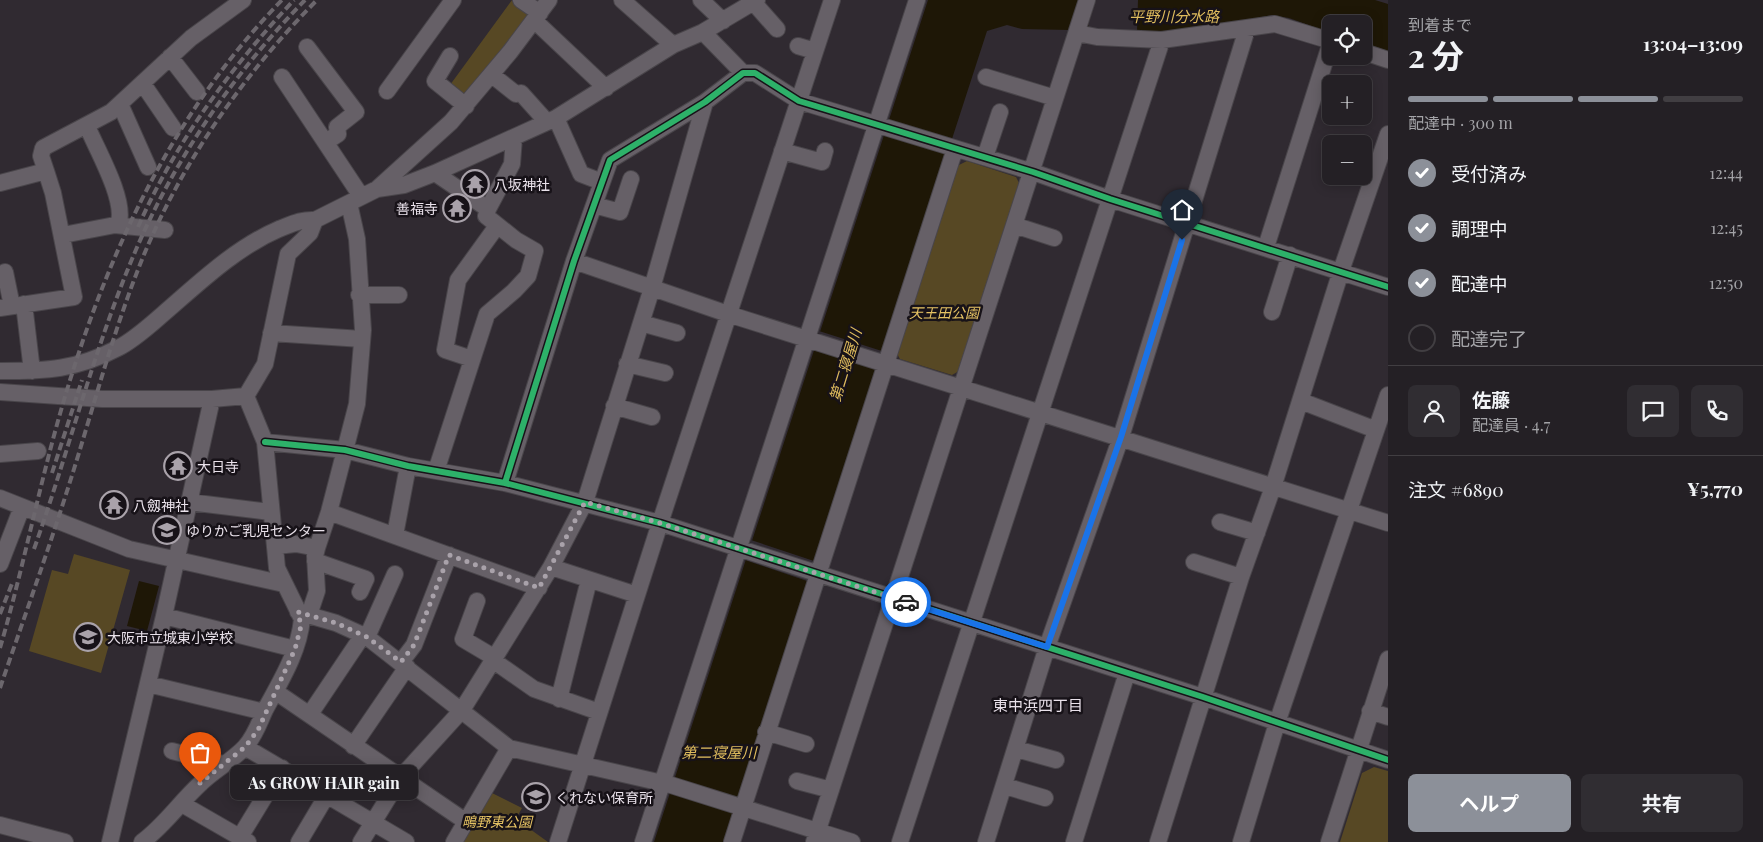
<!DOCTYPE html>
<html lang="ja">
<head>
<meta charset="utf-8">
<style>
	:root { --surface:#242025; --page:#302d32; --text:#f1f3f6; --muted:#a3a3a7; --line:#413e42; --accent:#8c9099 }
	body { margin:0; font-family:"Playfair Display","Noto Sans JP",serif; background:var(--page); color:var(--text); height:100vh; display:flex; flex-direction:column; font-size:19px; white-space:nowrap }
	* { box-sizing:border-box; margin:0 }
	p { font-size:16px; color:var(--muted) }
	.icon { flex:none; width:28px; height:28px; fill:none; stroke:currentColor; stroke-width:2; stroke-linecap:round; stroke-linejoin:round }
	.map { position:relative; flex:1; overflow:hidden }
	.side { display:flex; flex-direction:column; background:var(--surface); width:375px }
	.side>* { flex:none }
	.buttons { position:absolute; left:1322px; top:15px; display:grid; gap:10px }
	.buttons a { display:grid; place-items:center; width:50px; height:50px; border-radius:8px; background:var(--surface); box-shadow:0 2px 12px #0003,0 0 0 1px var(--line); font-size:25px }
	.pin { position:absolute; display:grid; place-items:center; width:42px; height:42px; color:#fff; margin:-51px -21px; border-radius:50% 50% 50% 0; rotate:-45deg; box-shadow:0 0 5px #0007 }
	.pin .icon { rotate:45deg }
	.courier { position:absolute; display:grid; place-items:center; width:50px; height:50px; margin:-25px; border:4px solid #1a73e8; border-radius:50%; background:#fff; color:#222; box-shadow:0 1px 6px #0007 }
	.bubble { position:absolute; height:35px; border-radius:8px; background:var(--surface); box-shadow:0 2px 12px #0003,0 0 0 1px var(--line); font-size:16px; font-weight:700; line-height:35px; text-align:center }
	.summary em { font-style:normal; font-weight:700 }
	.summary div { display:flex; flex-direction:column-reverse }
	.summary { display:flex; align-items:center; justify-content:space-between; height:85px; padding:0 20px }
	h1 { font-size:32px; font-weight:700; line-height:38px }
	.bar { display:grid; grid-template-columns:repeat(4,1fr); gap:8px 5px; align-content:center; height:60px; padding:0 20px }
	.bar i { height:6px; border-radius:4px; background:var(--line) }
	.bar .current { background:var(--accent) }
	.bar p { grid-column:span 4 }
	.line { display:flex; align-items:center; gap:12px; padding:0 20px; border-top:1px solid var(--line) }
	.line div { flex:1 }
	.round { display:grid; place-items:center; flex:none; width:52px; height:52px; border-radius:8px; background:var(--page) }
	ol { padding:0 20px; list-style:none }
	li { display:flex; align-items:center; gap:15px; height:55px }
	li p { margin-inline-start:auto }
	li .icon { padding:5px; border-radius:50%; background:var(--accent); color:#fff; stroke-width:4 }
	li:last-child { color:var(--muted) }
	li i { width:28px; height:28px; border:2px solid var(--line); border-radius:50% }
	.cta { display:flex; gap:10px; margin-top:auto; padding:10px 20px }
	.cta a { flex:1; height:58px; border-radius:8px; background:var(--accent); color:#fff; font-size:20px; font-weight:700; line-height:58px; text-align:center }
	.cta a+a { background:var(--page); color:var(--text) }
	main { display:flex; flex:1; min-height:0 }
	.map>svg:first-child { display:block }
	.green { fill:#574824 }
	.water { fill:#1e1706 }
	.pier { fill:#302a31 }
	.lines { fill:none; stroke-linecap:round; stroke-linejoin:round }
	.minor-casing { stroke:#49454a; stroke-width:18 }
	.minor { stroke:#666067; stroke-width:16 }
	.rail { stroke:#6c676d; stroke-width:4; stroke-dasharray:8 4; stroke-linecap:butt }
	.cycleway-casing { stroke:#171218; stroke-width:9 }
	.cycleway { stroke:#2db169; stroke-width:6 }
	.done { stroke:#a9a2aa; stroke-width:5; stroke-dasharray:0 9 }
	.route { stroke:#1a73e8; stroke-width:6 }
	.labels { text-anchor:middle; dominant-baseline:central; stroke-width:5; stroke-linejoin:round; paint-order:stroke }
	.poi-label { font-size:14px; fill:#eae2eb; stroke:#171218; text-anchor:start }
	.park-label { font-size:14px; font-style:italic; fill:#e5c263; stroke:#171218 }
	.water-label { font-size:15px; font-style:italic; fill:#dfbc5d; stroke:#171218 }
	.neighbourhood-label { font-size:15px; fill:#eae2eb; stroke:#171218 }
</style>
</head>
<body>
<main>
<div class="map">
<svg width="1388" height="842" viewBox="0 0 1388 842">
	<rect width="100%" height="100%" fill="#302a31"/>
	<path class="green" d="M 512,0 L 530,13 L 531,18 L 462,97 L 450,85 Z
		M 967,161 L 1016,177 L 1020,185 L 959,371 L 952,375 L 900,359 L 896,352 L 957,166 Z
		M 74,554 L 130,570 L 101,673 L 29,651 L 52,570 L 68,574 Z
		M 1374,767 L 1388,771 L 1388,842 L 1340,842 L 1362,773 Z
		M 490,792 L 522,808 L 516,819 L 548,842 L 463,842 Z"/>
	<path class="water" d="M 928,0 L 1375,0 L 1388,4 L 1388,51 L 1364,43 L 1364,24 L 1331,24 L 1331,33 L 1289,18 L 1272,15 L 1209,27 L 1165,32 L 1022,29 L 1007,25 L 987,31 L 724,842 L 654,842 Z
		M 139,581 L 159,586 L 147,631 L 127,626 Z"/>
	<path class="pier" d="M 1096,0 L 1138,0 L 1137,31 L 1092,31 L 1088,25 Z
		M 819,331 L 885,352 L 880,368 L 815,347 Z
		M 751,540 L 817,562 L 810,582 L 745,560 Z"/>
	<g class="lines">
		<defs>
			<path id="minor" d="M 521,0 L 540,13
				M 622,0 L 673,45
				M 701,0 L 723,21
				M 754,3 L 777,29
				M 535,21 L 606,88
				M 703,32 L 743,73
				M 1077,33 L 1097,37 L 1162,40 L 1275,24 L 1331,41
				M 798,46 L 815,51
				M 307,47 L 356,112 L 337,127 L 338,134 L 326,142
				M 1364,52 L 1388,60
				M 450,56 L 435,81 L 466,106
				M 170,57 L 197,92
				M 492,75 L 516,94 L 521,93 L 547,122
				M 282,77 L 361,196
				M 986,77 L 1055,98
				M 143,84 L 173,128
				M 387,91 L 453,0
				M 120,104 L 148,167
				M 556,118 L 581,174 L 602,182
				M 782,151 L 822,162 L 825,151
				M 985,157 L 1000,112
				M 435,173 L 488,209
				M 0,183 L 46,171 L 41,156 L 43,148 L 111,112 L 191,38 L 243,0
				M 377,189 L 404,185 L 435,173 L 556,118 L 673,45 L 703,32 L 757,0
				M 594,205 L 620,212 L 631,179
				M 115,225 L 165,230
				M 1014,225 L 1054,238
				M 63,235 L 115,225 L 119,222 C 125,198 97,150 87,126
				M 1266,247 L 1331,42
				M 574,261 L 728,314 L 1388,523
				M 5,272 L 12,306
				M 359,295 L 399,295
				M 24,304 L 32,371
				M 0,308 L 74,297 L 53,193 L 46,171
				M 1272,312 L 1290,255
				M 641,323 L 677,333
				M 271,333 L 362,339
				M 472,359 L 445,350 L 458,280 L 497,226
				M 627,364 L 665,373
				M 0,371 C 46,371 76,370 118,348 C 134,340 149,326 163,314 C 199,283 235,248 279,229 C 292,224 302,219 315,220 L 377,189 L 451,122 L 510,52 L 549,0
				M 0,392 L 102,399 L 212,399 L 246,396
				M 246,396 L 265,364 L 288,254 L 310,233 L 315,220
				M 1301,401 L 1376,430
				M 614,406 L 652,417
				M 265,442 L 345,450 L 408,466 L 505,483 L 660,523 L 1203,697 L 1388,760
				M 0,454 L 38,451
				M 436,471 L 487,314 L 514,291 L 528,276 L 535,251 L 516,240 L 486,216 L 488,209 L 512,164 L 514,138
				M 505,483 L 574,261 L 610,160 L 705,102 L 743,73 L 755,73 L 799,101 L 1033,172 L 1110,199 L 1388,287
				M 0,498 L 129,549 L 284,584
				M 189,502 L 270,512
				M 329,512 L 539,588
				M 1220,522 L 1257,533
				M 395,535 L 408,466
				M 275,546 L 296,544 L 317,548
				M 315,561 L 366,579 L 360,592
				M 1194,562 L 1241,577
				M 0,564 L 22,507
				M 551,567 L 637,595
				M 477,601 L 463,639 L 495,658
				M 298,612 L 336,623 L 367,637 L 509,748 L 671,785 L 852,842
				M 309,615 L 317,591 L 315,556 L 317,548 L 329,512 L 357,404 L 363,330 L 357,239 L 349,203
				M 164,616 L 295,649
				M 367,637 L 395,574
				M 494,661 L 534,689 L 599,712
				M 401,662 L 414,645 L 449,555
				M 148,684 L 264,712
				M 276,692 L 465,821
				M 559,699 L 589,580
				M 1370,711 L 1388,717
				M 310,714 L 363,635
				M 766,732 L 806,744
				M 353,746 L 407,667
				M 245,747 L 406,842
				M 1016,749 L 1056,760
				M 172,751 L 223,764
				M 797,781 L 831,790
				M 1005,786 L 1045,798
				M 182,804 L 248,842
				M 0,825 L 65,842
				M 240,837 L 282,768
				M 110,842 L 164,616 L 212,399
				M 142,842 C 165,825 180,802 201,783 C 214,770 232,761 245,747 C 255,736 259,723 265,710 C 280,682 299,652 302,619 L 277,568 L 265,442 L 246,396
				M 299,842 L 327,795
				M 361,842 L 401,777 L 462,710 L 551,567 L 585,502 L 652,288 L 705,102
				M 454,842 L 509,748
				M 558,842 L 660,523 L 832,0
				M 643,842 L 917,0
				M 732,842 L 955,149
				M 814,842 L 1087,0
				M 900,842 L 1162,40
				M 986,842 L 1047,647 L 1121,437 L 1247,29
				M 1074,842 L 1127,673
				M 1158,842 L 1241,577 L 1273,487 L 1341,271 L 1388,134
				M 1241,842 L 1277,723 L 1388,395
				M 1329,842 L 1388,659"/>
		</defs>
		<use href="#minor" class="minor-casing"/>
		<use href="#minor" class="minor"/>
		<path class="rail" d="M 138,227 C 175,143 231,67 294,0
			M 52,473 L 82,380
			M 34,549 C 69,451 94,348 135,252 C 175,158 234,73 305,0
			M 0,614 L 13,581
			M 0,648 C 24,566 40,481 64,400 C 108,251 173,112 282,0
			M 0,688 C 25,615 51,543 74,469 C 96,398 115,326 143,257 C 183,160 244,74 317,0"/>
		<defs>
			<path id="cycleway" d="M 265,442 L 345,450 L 408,466 L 505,483 L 660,523 L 1203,697 L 1388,760
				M 505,483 L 574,261 L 610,160 L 705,102 L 743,73 L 755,73 L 799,101 L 1033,172 L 1110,199 L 1388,287"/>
		</defs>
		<use href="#cycleway" class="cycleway-casing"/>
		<use href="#cycleway" class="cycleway"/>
	</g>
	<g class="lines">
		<path class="done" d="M 200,783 L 245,747 L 258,730 L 295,649 L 301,626 L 298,612 L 336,623 L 367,637 L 401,662 L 414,645 L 449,555 L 539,588 L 585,502 L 660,523 L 906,602"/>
		<path class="route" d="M 906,602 L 1047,647 L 1121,437 L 1182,240"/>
	</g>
	<defs>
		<symbol id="temple-ring" viewBox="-11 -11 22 22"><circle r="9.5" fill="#171218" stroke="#a9a2aa" stroke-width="1.5"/><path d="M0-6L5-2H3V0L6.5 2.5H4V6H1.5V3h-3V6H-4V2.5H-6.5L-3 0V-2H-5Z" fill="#a9a2aa"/></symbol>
		<symbol id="school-ring" viewBox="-11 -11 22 22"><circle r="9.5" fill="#171218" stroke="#a9a2aa" stroke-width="1.5"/><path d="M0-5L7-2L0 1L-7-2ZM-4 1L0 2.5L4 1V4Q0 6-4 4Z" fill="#a9a2aa"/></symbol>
	</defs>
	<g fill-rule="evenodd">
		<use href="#temple-ring" x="459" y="168" width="32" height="32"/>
		<use href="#temple-ring" x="441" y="192" width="32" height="32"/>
		<use href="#temple-ring" x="162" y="450" width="32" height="32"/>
		<use href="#temple-ring" x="98" y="489" width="32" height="32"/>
		<use href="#school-ring" x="151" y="514" width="32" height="32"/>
		<use href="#school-ring" x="72" y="621" width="32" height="32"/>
		<use href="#school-ring" x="520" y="781" width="32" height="32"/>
	</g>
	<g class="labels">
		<g class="poi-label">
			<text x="494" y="184">八坂神社</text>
			<text x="438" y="208" text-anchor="end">善福寺</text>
			<text x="197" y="466">大日寺</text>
			<text x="133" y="505">八劔神社</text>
			<text x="186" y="530">ゆりかご乳児センター</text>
			<text x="107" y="637">大阪市立城東小学校</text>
			<text x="555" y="797">くれない保育所</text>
		</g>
		<g class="park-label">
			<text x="944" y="312">天王田公園</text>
			<text x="497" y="821">鴫野東公園</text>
		</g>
		<g class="water-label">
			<text x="1174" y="16">平野川分水路</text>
			<text transform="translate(845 365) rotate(-73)">第二寝屋川</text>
			<text x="719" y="752">第二寝屋川</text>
		</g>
		<g class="neighbourhood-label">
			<text x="1038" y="705">東中浜四丁目</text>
		</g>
	</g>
</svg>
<div class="buttons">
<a><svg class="icon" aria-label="locate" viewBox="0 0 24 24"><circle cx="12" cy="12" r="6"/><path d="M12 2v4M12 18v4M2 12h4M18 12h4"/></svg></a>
<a>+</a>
<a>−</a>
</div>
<div class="pin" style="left:200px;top:783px;background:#ea580c"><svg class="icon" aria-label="bag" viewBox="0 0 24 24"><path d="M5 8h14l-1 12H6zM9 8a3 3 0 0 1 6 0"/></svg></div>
<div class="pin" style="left:1182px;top:240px;background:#1f2937"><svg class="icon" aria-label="home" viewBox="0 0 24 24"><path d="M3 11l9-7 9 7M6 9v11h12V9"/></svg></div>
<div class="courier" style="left:906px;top:602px"><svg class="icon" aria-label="car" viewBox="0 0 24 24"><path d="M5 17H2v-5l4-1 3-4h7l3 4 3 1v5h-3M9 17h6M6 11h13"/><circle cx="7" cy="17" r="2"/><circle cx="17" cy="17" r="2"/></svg></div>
<div class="bubble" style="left:230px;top:765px;width:188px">As GROW HAIR gain</div>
</div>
<section class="side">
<div class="summary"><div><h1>2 分</h1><p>到着まで</p></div><em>13:04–13:09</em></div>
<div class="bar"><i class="current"></i><i class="current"></i><i class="current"></i><i></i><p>配達中 · 300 m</p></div>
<ol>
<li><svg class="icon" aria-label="check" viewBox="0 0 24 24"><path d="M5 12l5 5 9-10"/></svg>受付済み<p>12:44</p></li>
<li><svg class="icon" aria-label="check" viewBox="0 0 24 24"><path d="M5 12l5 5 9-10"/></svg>調理中<p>12:45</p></li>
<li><svg class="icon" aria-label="check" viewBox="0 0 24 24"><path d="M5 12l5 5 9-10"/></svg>配達中<p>12:50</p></li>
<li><i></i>配達完了</li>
</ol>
<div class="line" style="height:90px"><a class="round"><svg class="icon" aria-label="person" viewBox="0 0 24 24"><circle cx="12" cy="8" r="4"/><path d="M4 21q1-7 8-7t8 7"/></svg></a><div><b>佐藤</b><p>配達員 · 4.7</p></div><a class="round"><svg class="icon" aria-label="chat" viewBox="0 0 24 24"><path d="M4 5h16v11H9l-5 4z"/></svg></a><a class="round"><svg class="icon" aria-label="phone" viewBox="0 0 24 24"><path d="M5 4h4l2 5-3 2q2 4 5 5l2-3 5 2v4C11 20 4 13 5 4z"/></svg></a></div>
<div class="line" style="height:65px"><div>注文 #6890</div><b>¥5,770</b></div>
<div class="cta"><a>ヘルプ</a><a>共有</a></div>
</section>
</main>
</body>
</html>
